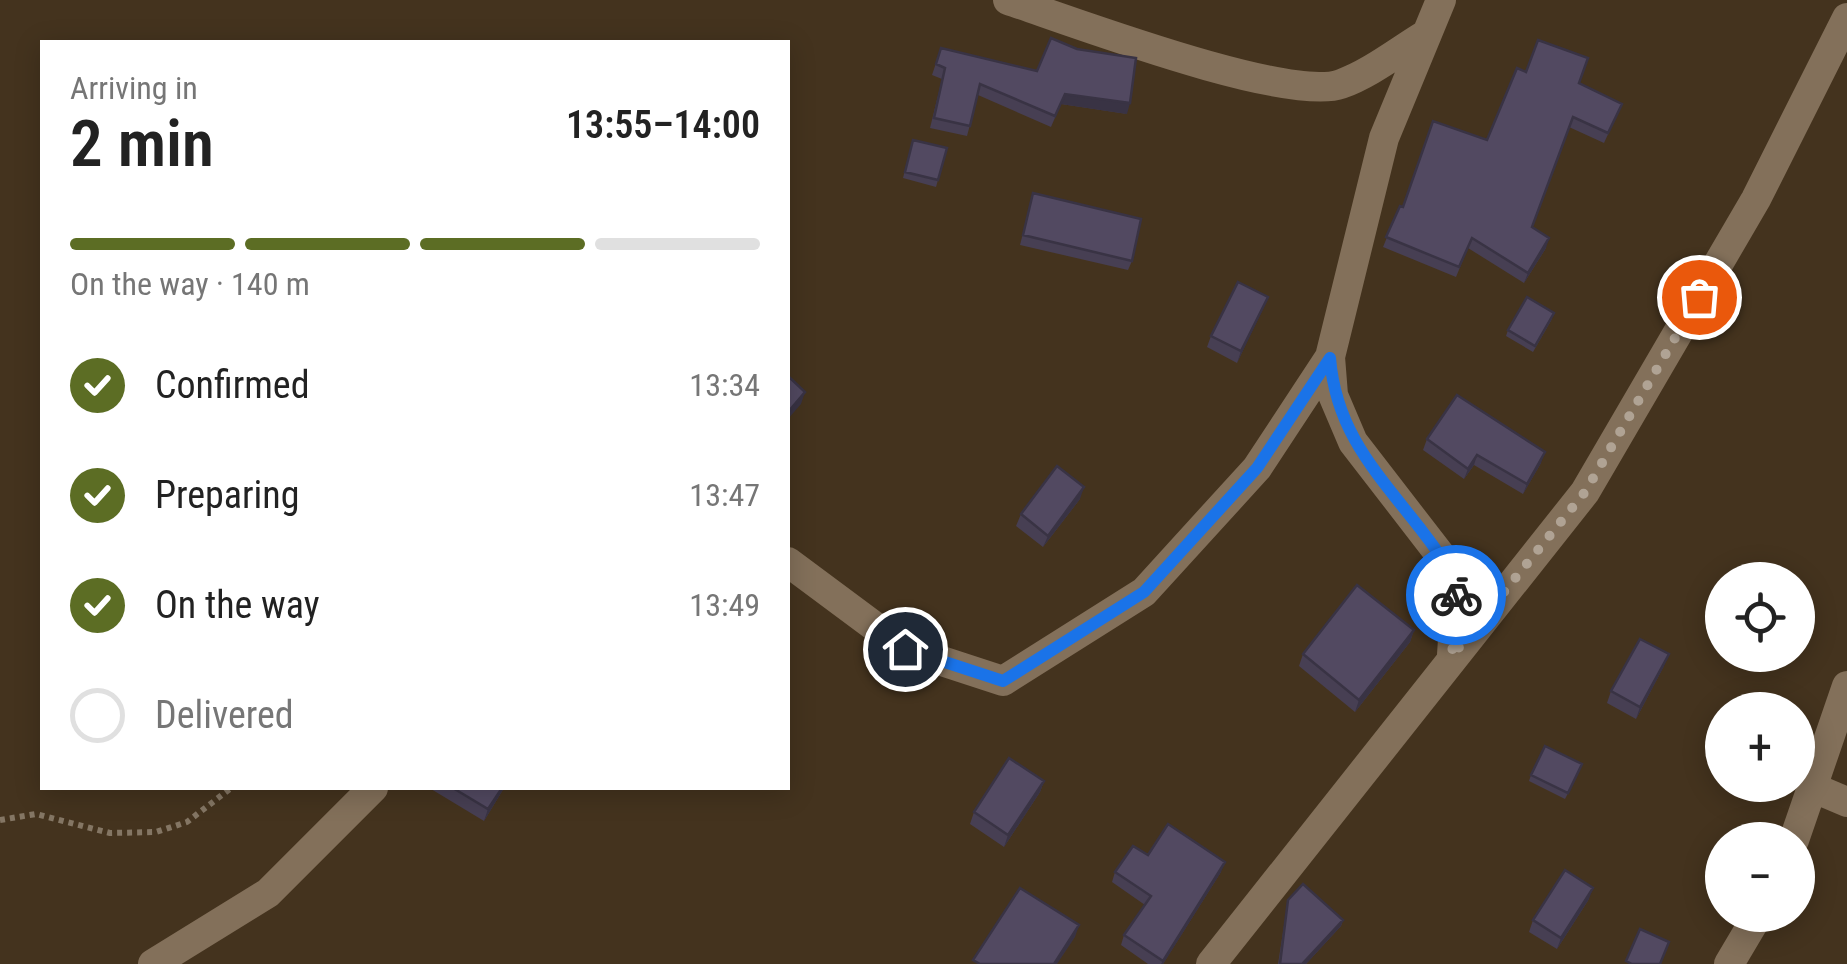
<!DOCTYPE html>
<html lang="en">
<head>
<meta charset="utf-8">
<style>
	:root { --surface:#fff; --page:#f2f2f2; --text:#222; --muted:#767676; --line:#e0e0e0; --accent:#5c6d24 }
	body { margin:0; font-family:"Roboto Condensed",sans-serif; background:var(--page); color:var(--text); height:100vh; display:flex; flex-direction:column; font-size:38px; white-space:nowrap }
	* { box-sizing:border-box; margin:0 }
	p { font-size:32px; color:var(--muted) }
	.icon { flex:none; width:55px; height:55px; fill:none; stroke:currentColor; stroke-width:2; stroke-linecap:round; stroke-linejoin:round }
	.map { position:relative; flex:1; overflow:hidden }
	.drawer { position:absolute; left:40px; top:40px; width:750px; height:750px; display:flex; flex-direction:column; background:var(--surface); border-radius:0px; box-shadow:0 5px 25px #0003 }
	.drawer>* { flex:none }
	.fabs { position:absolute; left:1705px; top:562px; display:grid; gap:20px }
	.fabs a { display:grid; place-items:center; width:110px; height:110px; border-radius:50%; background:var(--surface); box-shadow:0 5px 25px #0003; font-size:50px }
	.pin { position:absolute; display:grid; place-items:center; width:85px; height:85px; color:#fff; margin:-42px; border:5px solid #fff; border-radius:50%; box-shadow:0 2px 10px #0007 }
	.courier { position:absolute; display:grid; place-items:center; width:100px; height:100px; margin:-50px; border:8px solid #1a73e8; border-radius:50%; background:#fff; color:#222; box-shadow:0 2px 12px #0007 }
	.headline em { font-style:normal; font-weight:600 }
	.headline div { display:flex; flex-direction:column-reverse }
	.headline { display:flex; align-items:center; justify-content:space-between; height:170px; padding:0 30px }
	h1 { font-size:65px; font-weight:600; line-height:75px }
	.bar { display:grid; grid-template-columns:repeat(4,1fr); gap:15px 10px; align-content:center; height:120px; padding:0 30px }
	.bar i { height:12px; border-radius:8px; background:var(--line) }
	.bar .selected { background:var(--accent) }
	.bar p { grid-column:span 4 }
	ol { padding:0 30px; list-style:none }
	li { display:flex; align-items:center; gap:30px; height:110px }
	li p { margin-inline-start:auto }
	li .icon { padding:10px; border-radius:50%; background:var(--accent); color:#fff; stroke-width:4 }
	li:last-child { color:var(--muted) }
	li i { width:55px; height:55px; border:5px solid var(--line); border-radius:50% }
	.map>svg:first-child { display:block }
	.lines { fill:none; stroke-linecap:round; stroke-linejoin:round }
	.path { stroke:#847664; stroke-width:6; stroke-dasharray:5 5; stroke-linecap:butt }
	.minor { stroke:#83705a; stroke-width:30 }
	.wall { fill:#473f53 }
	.shaded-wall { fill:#393344 }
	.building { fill:#524961; stroke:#393344; stroke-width:2.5 }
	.done { stroke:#b0a394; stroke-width:10; stroke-dasharray:0 18 }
	.route { stroke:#1a73e8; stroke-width:12 }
</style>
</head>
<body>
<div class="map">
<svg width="1847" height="964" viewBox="0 0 1847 964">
	<rect width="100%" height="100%" fill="#44331e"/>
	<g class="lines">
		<path class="path" d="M 0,820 L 36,814 L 110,833 L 156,832 L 187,822 L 231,788"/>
		<path class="minor" d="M 1008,0 C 1071,21 1288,103 1341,84 C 1370,74 1400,50 1427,34
			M 1441,0 L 1384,138 L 1330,357 L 1333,395 L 1353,442 L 1448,565 L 1456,592 L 1452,655
			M 788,562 L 905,649 L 1003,681 L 1144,592 L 1257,468 L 1330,357
			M 1814,788 L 1847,802
			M 1794,840 L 1847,686
			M 153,964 L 268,893 L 373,788
			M 1211,964 L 1585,492 L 1756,199 L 1847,18
			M 1729,964 L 1758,915"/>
	</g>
	<path class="wall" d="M 941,48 L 1127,114 L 1061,104 L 1051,127 L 978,95 L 967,136 L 930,128 L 942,79 L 932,75 Z
		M 1526,72 L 1579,83 L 1622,104 L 1604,143 L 1569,127 L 1532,227 L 1546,248 L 1524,283 L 1468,248 L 1456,277 L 1383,247 L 1400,206 L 1403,207 L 1487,140 Z
		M 911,146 L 938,180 L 936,187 L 903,178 Z
		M 1033,193 L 1132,261 L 1128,270 L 1020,245 Z
		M 1268,297 L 1237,363 L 1207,347 L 1211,336 Z
		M 1552,319 L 1533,352 L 1506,336 L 1508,330 Z
		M 1427,439 L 1541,463 L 1523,494 L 1474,465 L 1464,479 L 1423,450 Z
		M 1080,499 L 1043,547 L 1016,526 L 1021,514 Z
		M 1414,630 L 1410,642 L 1355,712 L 1299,666 L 1303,654 Z
		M 1664,666 L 1636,719 L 1607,703 L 1611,691 Z
		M 1580,770 L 1565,799 L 1529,781 L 1531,775 Z
		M 1044,781 L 1040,792 L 1004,847 L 970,824 L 974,812 Z
		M 432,788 L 504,788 L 484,821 L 431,789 Z
		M 1148,855 L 1221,872 L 1163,964 L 1148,964 L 1121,945 L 1124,935 L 1145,905 L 1112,882 L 1115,872 Z
		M 1589,899 L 1557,949 L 1529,932 L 1533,920 Z
		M 1288,900 L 1343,920 L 1341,926 L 1306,964 L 1278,964 Z"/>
	<path class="shaded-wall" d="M 1065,94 L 1130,103 L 1127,114 L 1061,104 L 1051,127 Z
		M 1549,238 L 1546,248 L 1524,283 L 1528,273 Z
		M 1268,297 L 1263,309 L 1237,363 L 1241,351 Z
		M 805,392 L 801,404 L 788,419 L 788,412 Z
		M 1545,452 L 1541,463 L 1523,494 L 1527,484 Z
		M 1477,455 L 1474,465 L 1464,479 L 1468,469 Z
		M 1084,487 L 1080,499 L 1043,547 L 1048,536 Z
		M 1414,630 L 1410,642 L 1355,712 L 1359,700 Z
		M 1669,654 L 1664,666 L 1636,719 L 1640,707 Z
		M 1044,781 L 1040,792 L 1004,847 L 1008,835 Z
		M 502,788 L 504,788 L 484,821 L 488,809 Z
		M 1225,862 L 1221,872 L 1163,964 L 1161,964 Z
		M 1593,888 L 1589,899 L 1557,949 L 1561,938 Z
		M 1343,920 L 1341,926 L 1306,964 L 1302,964 Z
		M 1079,925 L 1075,937 L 1057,964 L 1054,964 Z"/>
	<path class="building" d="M 1051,38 L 1077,49 L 1136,58 L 1130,103 L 1065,94 L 1055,116 L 980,84 L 970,126 L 934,118 L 945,68 L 936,64 L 941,48 L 1037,71 Z
		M 1538,40 L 1588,58 L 1579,83 L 1622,104 L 1608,133 L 1573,117 L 1532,227 L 1549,238 L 1528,273 L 1472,238 L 1459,267 L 1386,237 L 1400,206 L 1403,207 L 1433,121 L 1487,140 L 1517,68 L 1526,72 Z
		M 913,140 L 947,148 L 938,180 L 905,172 Z
		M 1033,193 L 1141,219 L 1132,261 L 1023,235 Z
		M 1238,282 L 1268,297 L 1241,351 L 1211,336 Z
		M 1527,297 L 1554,313 L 1535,346 L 1508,330 Z
		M 788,376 L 805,392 L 788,412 Z
		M 1457,395 L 1545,452 L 1527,484 L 1477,455 L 1468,469 L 1427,439 Z
		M 1057,466 L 1084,487 L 1048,536 L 1021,514 Z
		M 1357,585 L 1414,630 L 1359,700 L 1303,654 Z
		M 1640,639 L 1669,654 L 1640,707 L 1611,691 Z
		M 1545,746 L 1582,764 L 1568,793 L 1531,775 Z
		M 1009,758 L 1044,781 L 1008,835 L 974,812 Z
		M 453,788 L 502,788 L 488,809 Z
		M 1168,824 L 1225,862 L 1163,961 L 1124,935 L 1151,896 L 1115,872 L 1133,846 L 1148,855 Z
		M 1565,870 L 1593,888 L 1561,938 L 1533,920 Z
		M 1303,884 L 1343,920 L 1302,964 L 1280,964 L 1288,900 Z
		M 1020,888 L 1079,925 L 1054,964 L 980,964 L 973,960 Z
		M 1640,929 L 1669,942 L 1660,964 L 1632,964 L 1626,961 Z"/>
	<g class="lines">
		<path class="done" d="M 1456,595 L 1452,656 L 1585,492 L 1699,297"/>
		<path class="route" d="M 905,649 L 1003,681 L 1144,592 L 1257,468 L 1330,358 C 1336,431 1375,471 1419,527 C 1436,549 1451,567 1456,595"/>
	</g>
</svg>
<div class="fabs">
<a><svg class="icon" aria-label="locate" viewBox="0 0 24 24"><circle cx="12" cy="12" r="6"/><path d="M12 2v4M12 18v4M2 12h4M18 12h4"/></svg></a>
<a>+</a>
<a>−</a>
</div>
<div class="pin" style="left:1699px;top:297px;background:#ea580c"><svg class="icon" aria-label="bag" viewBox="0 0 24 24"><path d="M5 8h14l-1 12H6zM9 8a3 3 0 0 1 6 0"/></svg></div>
<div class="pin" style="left:905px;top:649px;background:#1f2937"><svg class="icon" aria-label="home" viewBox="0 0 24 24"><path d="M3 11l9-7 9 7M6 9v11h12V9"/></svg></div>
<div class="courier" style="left:1456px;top:595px"><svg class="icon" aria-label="bike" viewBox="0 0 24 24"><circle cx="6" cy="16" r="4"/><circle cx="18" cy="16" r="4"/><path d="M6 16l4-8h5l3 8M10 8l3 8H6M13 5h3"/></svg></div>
<section class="drawer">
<div class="headline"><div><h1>2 min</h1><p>Arriving in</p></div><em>13:55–14:00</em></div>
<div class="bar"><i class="selected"></i><i class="selected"></i><i class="selected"></i><i></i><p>On the way · 140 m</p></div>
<ol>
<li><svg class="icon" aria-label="check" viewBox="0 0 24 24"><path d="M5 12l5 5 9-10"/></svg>Confirmed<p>13:34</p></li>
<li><svg class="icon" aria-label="check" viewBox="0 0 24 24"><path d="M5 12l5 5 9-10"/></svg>Preparing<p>13:47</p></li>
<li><svg class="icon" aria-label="check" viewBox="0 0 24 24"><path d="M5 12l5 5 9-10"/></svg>On the way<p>13:49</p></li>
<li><i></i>Delivered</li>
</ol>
</section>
</div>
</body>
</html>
